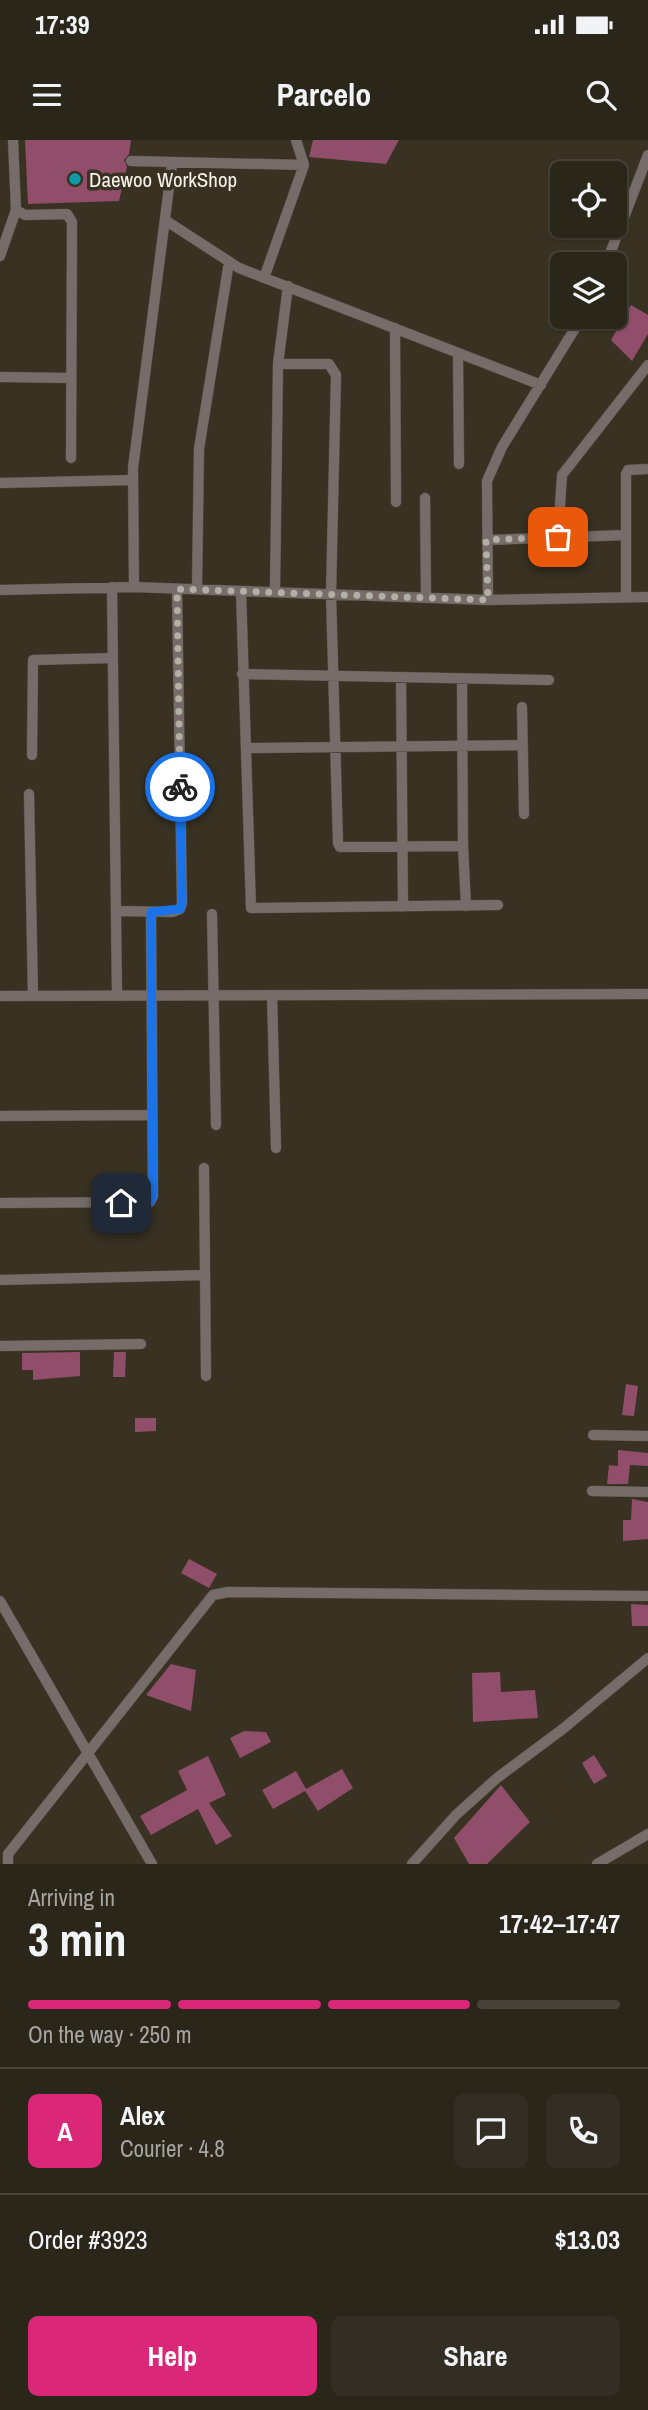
<!DOCTYPE html>
<html lang="en">
<head>
<meta charset="utf-8">
<style>
	:root { --surface:#2b261a; --page:#332e23; --text:#f1f3f6; --muted:#a6a5a2; --line:#474339; --accent:#db2777 }
	body { margin:0; font-family:"Archivo Narrow",sans-serif; background:var(--page); color:var(--text); height:100vh; display:flex; flex-direction:column; font-size:26px; white-space:nowrap }
	* { box-sizing:border-box; margin:0 }
	p { font-size:23px; color:var(--muted) }
	.icon { flex:none; width:38px; height:38px; fill:none; stroke:currentColor; stroke-width:2; stroke-linecap:round; stroke-linejoin:round }
	.map { position:relative; height:1724px; overflow:hidden }
	.drawer { display:flex; flex-direction:column; background:var(--surface); flex:1 }
	.drawer>* { flex:none }
	.buttons { position:absolute; left:550px; top:21px; display:grid; gap:14px }
	.buttons a { display:grid; place-items:center; width:77px; height:77px; border-radius:10px; background:var(--surface); box-shadow:0 2px 5px #0004,0 0 0 2px var(--line); font-size:35px }
	.pin { position:absolute; display:grid; place-items:center; width:60px; height:60px; color:#fff; margin:-30px; border-radius:14px; box-shadow:0 4px 10px #0006 }
	.courier { position:absolute; display:grid; place-items:center; width:70px; height:70px; margin:-35px; border:5px solid #1a73e8; border-radius:50%; background:#fff; color:#222; box-shadow:0 2px 9px #0007 }
	.headline em { font-style:normal; font-weight:700 }
	.headline div { display:flex; flex-direction:column-reverse }
	.headline { display:flex; align-items:center; justify-content:space-between; height:119px; padding:0 28px }
	h1 { font-size:46px; font-weight:700; line-height:52px }
	.bar { display:grid; grid-template-columns:repeat(4,1fr); gap:10px 7px; align-content:center; height:84px; padding:0 28px }
	.bar i { height:9px; border-radius:5px; background:var(--line) }
	.bar .active { background:var(--accent) }
	.bar p { grid-column:span 4 }
	.line { display:flex; align-items:center; gap:18px; padding:0 28px; border-top:2px solid var(--line) }
	.line div { flex:1 }
	.round { display:grid; place-items:center; flex:none; width:74px; height:74px; border-radius:10px; background:var(--page) }
	.action { display:flex; gap:14px; margin-top:auto; padding:14px 28px }
	.action a { flex:1; height:80px; border-radius:10px; background:var(--accent); color:#fff; font-size:28px; font-weight:700; line-height:80px; text-align:center }
	.action a+a { background:var(--page); color:var(--text) }
	.status { display:flex; justify-content:space-between; align-items:center; height:49px; padding:0 35px; background:var(--surface); direction:ltr }
	.status svg { height:19px; fill:currentColor }
	header { display:flex; justify-content:space-between; align-items:center; height:91px; padding:0 28px; background:var(--surface); font-size:32px; font-weight:700 }
	.map>svg:first-child { display:block }
	.building { fill:#914e6a }
	.lines { fill:none; stroke-linecap:round; stroke-linejoin:round }
	.minor-casing { stroke:#544d3f; stroke-width:11 }
	.minor { stroke:#766d6b; stroke-width:10 }
	.done { stroke:#b4afa4; stroke-width:7; stroke-dasharray:0 12.6 }
	.route { stroke:#1a73e8; stroke-width:9 }
	.culture-dot { fill:#0f9aa8; stroke:#393223; stroke-width:2.5 }
	.labels { text-anchor:middle; dominant-baseline:central; stroke-width:7; stroke-linejoin:round; paint-order:stroke }
	.poi-label { font-size:21px; fill:#f7f2e9; stroke:#393223; text-anchor:start }
</style>
</head>
<body>
<div class="status"><b>17:39</b><svg viewBox="0 0 49 12"><path d="M0 12V9h3v3zM5 12V6h3v6zM10 12V3h3v9zM15 12V0h3v12zM26 1h20v11H26zM47 4h2v5h-2z"/></svg></div>
<header><svg class="icon" aria-label="menu" viewBox="0 0 24 24"><path d="M4 6h16M4 12h16M4 18h16"/></svg>Parcelo<svg class="icon" aria-label="search" viewBox="0 0 24 24"><circle cx="10" cy="10" r="6"/><path d="M15 15l6 6"/></svg></header>
<div class="map">
<svg width="648" height="1724" viewBox="0 0 648 1724">
	<rect width="100%" height="100%" fill="#393223"/>
	<path class="building" d="M 25,0 L 131,0 L 129,14 L 124,20 L 127,27 L 119,61 L 28,64 Z
		M 313,0 L 399,0 L 386,24 L 309,17 Z
		M 631,165 L 648,175 L 648,194 L 632,221 L 611,200 Z
		M 80,1212 L 80,1236 L 33,1240 L 33,1230 L 22,1230 L 22,1213 Z
		M 114,1212 L 126,1212 L 125,1237 L 113,1237 Z
		M 626,1244 L 638,1246 L 634,1276 L 622,1275 Z
		M 135,1278 L 156,1278 L 156,1291 L 135,1292 Z
		M 618,1310 L 648,1313 L 648,1326 L 630,1325 L 628,1344 L 607,1344 L 609,1325 L 618,1326 Z
		M 632,1359 L 648,1362 L 648,1399 L 623,1401 L 623,1380 L 631,1380 Z
		M 189,1419 L 217,1434 L 209,1448 L 181,1433 Z
		M 631,1464 L 648,1465 L 648,1486 L 632,1486 Z
		M 171,1524 L 196,1530 L 191,1571 L 146,1555 Z
		M 500,1532 L 501,1552 L 535,1550 L 538,1578 L 473,1582 L 472,1533 Z
		M 244,1591 L 266,1592 L 271,1602 L 240,1618 L 230,1598 Z
		M 594,1615 L 607,1636 L 594,1644 L 582,1623 Z
		M 208,1616 L 226,1655 L 209,1663 L 232,1696 L 216,1705 L 198,1669 L 151,1695 L 140,1676 L 187,1650 L 178,1631 Z
		M 342,1629 L 353,1648 L 318,1671 L 305,1651 L 273,1669 L 262,1650 L 296,1631 L 306,1649 Z
		M 501,1645 L 530,1682 L 487,1724 L 469,1724 L 454,1698 Z"/>
	<g class="lines">
		<defs>
			<path id="minor" d="M 13,0 L 16,70 L 25,75 L 67,74 L 72,82 L 71,318
				M 131,21 L 304,25
				M 165,80 L 239,128 L 541,245
				M 0,116 L 16,70
				M 606,124 L 648,15
				M 264,138 L 304,25 L 296,0
				M 395,188 L 396,362
				M 458,213 L 459,324
				M 278,224 L 329,224 L 336,235 L 331,454 L 338,703 L 340,707 L 463,706
				M 0,237 L 71,238
				M 0,343 L 133,340
				M 425,358 L 426,458
				M 558,397 L 562,335 L 648,225
				M 487,400 L 626,395
				M 112,447 L 117,856
				M 134,447 L 133,328 L 172,24
				M 197,449 L 199,309 L 229,122
				M 0,450 L 134,447 L 488,460 L 648,457
				M 241,451 L 251,768 L 498,765
				M 275,452 L 278,224 L 288,146
				M 626,457 L 626,334 L 628,330 L 648,329
				M 488,460 L 487,341 L 502,307 L 582,177
				M 242,534 L 549,540
				M 401,537 L 403,767
				M 462,539 L 463,706 L 466,766
				M 522,567 L 524,674
				M 246,608 L 523,605
				M 32,615 L 33,520 L 113,518
				M 29,654 L 33,856
				M 116,771 L 173,772 L 180,769 L 182,763 L 177,449
				M 212,774 L 216,985
				M 272,855 L 276,1008
				M 0,856 L 648,854
				M 0,976 L 152,975
				M 204,1028 L 206,1236
				M 0,1063 L 150,1062 L 153,1056 L 151,772
				M 0,1140 L 205,1135
				M 0,1206 L 141,1204
				M 593,1295 L 648,1296
				M 592,1351 L 648,1352
				M 0,1461 L 152,1724
				M 8,1724 L 8,1714 L 213,1455 L 228,1452 L 648,1456
				M 412,1724 L 456,1675 L 497,1638 L 564,1588 L 648,1518
				M 597,1724 L 648,1694"/>
		</defs>
		<use href="#minor" class="minor-casing"/>
		<use href="#minor" class="minor"/>
	</g>
	<g class="lines">
		<path class="done" d="M 180,647 L 177,449 L 488,460 L 486,400 L 558,397"/>
		<path class="route" d="M 121,1063 L 150,1062 L 153,1056 L 151,772 L 180,769 L 182,763 L 180,647"/>
	</g>
	<circle class="culture-dot" cx="75" cy="39" r="7"/>
	<g class="labels">
		<g class="poi-label">
			<text x="89" y="39">Daewoo WorkShop</text>
		</g>
	</g>
</svg>
<div class="buttons">
<a><svg class="icon" aria-label="locate" viewBox="0 0 24 24"><circle cx="12" cy="12" r="6"/><path d="M12 2v4M12 18v4M2 12h4M18 12h4"/></svg></a>
<a><svg class="icon" aria-label="layers" viewBox="0 0 24 24"><path d="M12 4l9 5-9 5-9-5zM3 14l9 5 9-5"/></svg></a>
</div>
<div class="pin" style="left:558px;top:397px;background:#ea580c"><svg class="icon" aria-label="bag" viewBox="0 0 24 24"><path d="M5 8h14l-1 12H6zM9 8a3 3 0 0 1 6 0"/></svg></div>
<div class="pin" style="left:121px;top:1063px;background:#1f2937"><svg class="icon" aria-label="home" viewBox="0 0 24 24"><path d="M3 11l9-7 9 7M6 9v11h12V9"/></svg></div>
<div class="courier" style="left:180px;top:647px"><svg class="icon" aria-label="bike" viewBox="0 0 24 24"><circle cx="6" cy="16" r="4"/><circle cx="18" cy="16" r="4"/><path d="M6 16l4-8h5l3 8M10 8l3 8H6M13 5h3"/></svg></div>
</div>
<section class="drawer">
<div class="headline"><div><h1>3 min</h1><p>Arriving in</p></div><em>17:42–17:47</em></div>
<div class="bar"><i class="active"></i><i class="active"></i><i class="active"></i><i></i><p>On the way · 250 m</p></div>
<div class="line" style="height:126px"><b class="round" style="background:var(--accent);color:#fff">A</b><div><b>Alex</b><p>Courier · 4.8</p></div><a class="round"><svg class="icon" aria-label="chat" viewBox="0 0 24 24"><path d="M4 5h16v11H9l-5 4z"/></svg></a><a class="round"><svg class="icon" aria-label="phone" viewBox="0 0 24 24"><path d="M5 4h4l2 5-3 2q2 4 5 5l2-3 5 2v4C11 20 4 13 5 4z"/></svg></a></div>
<div class="line" style="height:91px"><div>Order #3923</div><b>$13.03</b></div>
<div class="action"><a>Help</a><a>Share</a></div>
</section>
</body>
</html>
